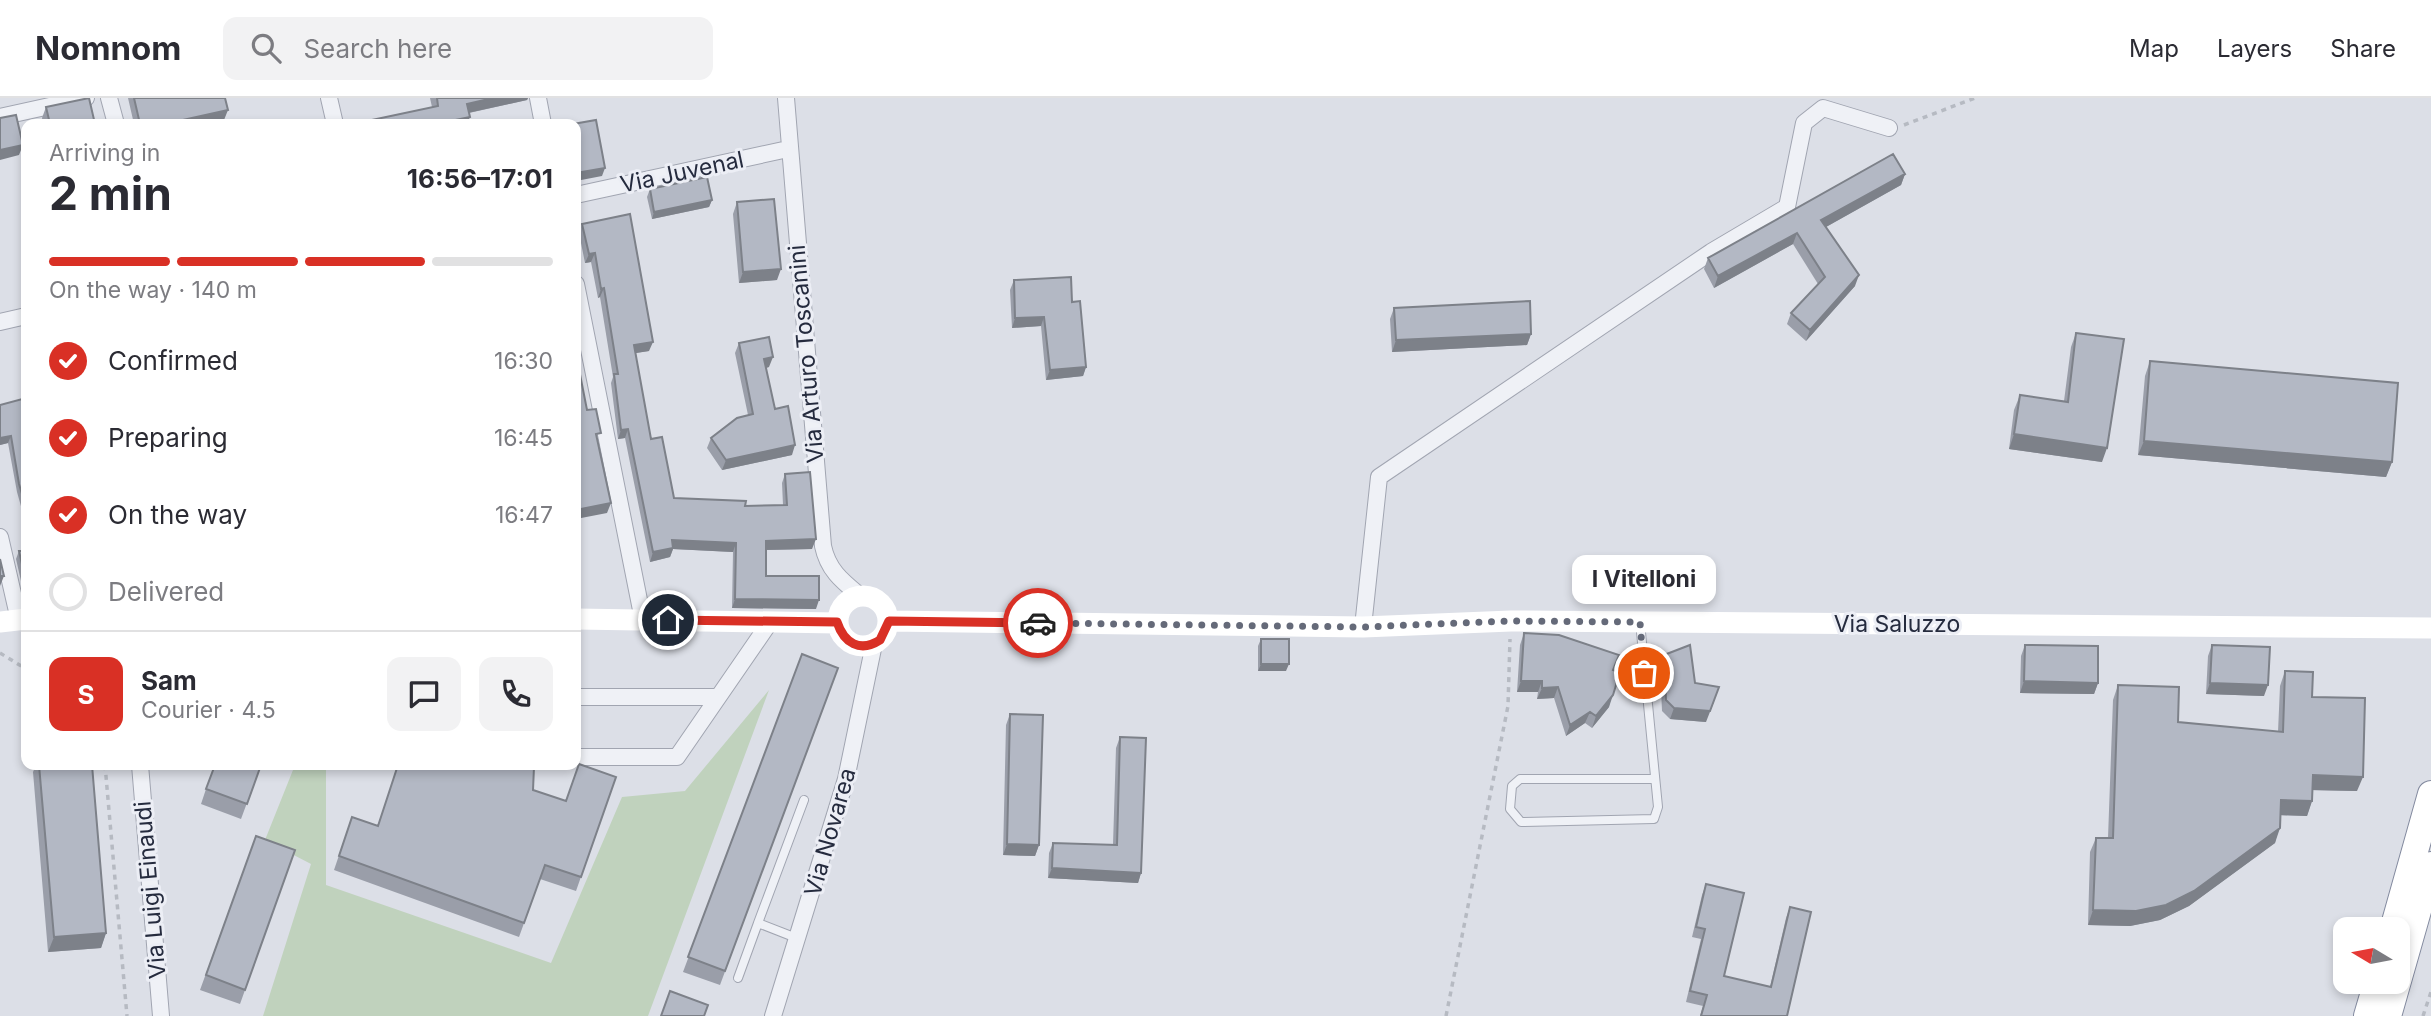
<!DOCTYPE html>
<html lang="en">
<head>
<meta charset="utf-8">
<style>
	:root { --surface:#fff; --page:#f2f2f3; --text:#2b2b33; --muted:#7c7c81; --line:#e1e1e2; --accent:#d93025 }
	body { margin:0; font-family:Inter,sans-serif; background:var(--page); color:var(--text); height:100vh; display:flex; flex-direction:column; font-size:26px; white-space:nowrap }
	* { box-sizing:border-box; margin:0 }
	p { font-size:23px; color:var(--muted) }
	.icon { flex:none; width:38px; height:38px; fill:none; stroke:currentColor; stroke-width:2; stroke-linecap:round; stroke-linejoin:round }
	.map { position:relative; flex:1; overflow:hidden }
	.drawer { position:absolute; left:21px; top:21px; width:560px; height:651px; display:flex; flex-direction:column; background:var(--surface); border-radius:14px; box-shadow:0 4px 10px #0003 }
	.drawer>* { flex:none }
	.needle { width:46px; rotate:280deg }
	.tools { position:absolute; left:2333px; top:819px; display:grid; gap:14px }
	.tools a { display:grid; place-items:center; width:77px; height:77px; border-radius:14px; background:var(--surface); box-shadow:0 4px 10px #0003; font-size:35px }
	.pin { position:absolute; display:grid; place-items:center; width:60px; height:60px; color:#fff; margin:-30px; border:4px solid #fff; border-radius:50%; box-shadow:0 2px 7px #0007 }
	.courier { position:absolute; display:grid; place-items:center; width:70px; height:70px; margin:-35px; border:5px solid #d93025; border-radius:50%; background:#fff; color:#222; box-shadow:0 2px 9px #0007 }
	.bubble { position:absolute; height:49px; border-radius:14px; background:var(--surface); box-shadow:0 4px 10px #0003; font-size:23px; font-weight:700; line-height:49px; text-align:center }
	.headline em { font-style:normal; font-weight:700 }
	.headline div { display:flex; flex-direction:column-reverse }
	.headline { display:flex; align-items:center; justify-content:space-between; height:119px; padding:0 28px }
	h1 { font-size:46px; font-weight:700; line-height:52px }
	.bar { display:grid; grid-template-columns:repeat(4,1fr); gap:10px 7px; align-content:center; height:84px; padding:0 28px }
	.bar i { height:9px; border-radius:5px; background:var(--line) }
	.bar .current { background:var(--accent) }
	.bar p { grid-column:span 4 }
	.line { display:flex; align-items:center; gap:18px; padding:0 28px; border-top:2px solid var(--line) }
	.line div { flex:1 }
	.round { display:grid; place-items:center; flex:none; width:74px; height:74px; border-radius:14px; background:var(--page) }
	ol { padding:0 28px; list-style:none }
	li { display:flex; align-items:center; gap:21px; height:77px }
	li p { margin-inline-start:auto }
	li .icon { padding:7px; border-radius:50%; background:var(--accent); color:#fff; stroke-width:4 }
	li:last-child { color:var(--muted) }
	li i { width:38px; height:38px; border:4px solid var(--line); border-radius:50% }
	header { display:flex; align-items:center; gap:42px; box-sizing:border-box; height:98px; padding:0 35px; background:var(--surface); border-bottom:2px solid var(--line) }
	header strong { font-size:33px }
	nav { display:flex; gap:38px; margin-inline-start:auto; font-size:24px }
	.search { width:490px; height:63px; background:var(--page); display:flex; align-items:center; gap:18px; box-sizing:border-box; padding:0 24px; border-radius:14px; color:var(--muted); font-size:26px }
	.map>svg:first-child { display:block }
	.green { fill:#c0d2bd }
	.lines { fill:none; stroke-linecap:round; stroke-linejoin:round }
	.service-casing { stroke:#a1a5b1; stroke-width:10 }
	.minor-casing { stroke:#a1a5b1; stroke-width:18 }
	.trunk-casing { stroke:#838a9f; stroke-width:28 }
	.path { stroke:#b6bac2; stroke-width:3.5; stroke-dasharray:5 5; stroke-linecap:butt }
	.service { stroke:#eff1f6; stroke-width:8 }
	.minor { stroke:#eff1f6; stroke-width:16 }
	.secondary { stroke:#fff; stroke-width:21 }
	.trunk { stroke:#fff; stroke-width:26 }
	.wall { fill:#9a9ea9 }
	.shaded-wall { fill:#7d8189 }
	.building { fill:#b3b8c4; stroke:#7d8189; stroke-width:2 }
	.done { stroke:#656a79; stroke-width:7; stroke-dasharray:0 12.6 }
	.route { stroke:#d93025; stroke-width:9 }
	.labels { text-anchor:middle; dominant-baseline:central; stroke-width:6; stroke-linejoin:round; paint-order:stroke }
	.street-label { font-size:23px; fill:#252b3e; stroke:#eceef5 }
</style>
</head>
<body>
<header>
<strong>Nomnom</strong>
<div class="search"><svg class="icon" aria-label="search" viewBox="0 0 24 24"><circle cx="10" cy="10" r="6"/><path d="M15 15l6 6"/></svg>Search here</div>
<nav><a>Map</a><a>Layers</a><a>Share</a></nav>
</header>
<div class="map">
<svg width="2431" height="918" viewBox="0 0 2431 918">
	<rect width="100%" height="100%" fill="#dcdfe7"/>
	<path class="green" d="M 769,592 L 648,918 L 263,918 L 311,766 L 265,742 L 295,667 L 326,667 L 326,787 L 551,865 L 622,699 L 685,693 Z"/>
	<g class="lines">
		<defs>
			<path id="service" d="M 1640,524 L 1658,709 L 1654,721 L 1521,724 L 1510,711 L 1512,688 L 1520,681 L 1655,681
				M 758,825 L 804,702
				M 738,880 L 758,825 L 799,841"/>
			<path id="minor" d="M 109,0 L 116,26
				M 329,0 L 335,26
				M 538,0 L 543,26
				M 786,0 L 823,448 C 828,472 842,483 859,497
				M 0,19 L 86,0
				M 576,97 L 788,51
				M 576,186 L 643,522
				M 0,224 L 26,218
				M 0,439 L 19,522
				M 1363,529 L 1379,379 L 1711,154 L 1787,109 L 1804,25 L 1823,10 L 1889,30
				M 576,599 L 715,599
				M 576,659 L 677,659 L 770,524
				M 140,667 L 161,918
				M 773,918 L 846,681 L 874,546"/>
			<path id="trunk" d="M 2393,831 L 2431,696
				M 2367,918 L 2377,884
				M 2388,918 L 2431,767"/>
		</defs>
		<use href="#service" class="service-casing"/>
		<use href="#minor" class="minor-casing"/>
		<use href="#trunk" class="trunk-casing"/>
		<path class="path" d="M 1904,27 L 1975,0
			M 0,555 L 26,571
			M 105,667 L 127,918
			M 1446,918 L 1508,608 L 1510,541
			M 2423,918 L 2431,894"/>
		<use href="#service" class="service"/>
		<use href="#minor" class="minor"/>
		<path class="secondary" d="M838 523a25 25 0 1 1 50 0a25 25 0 1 1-50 0Z
			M 576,521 L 837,525
			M 889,523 L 1363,529 L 1511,523 L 2431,530
			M 0,524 L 26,521"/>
		<use href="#trunk" class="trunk"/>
	</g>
	<path class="wall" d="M 128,0 L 225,0 L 224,22 L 205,26 L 134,26 Z
		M 430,0 L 528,0 L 527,2 L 469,15 L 432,9 Z
		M 46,9 L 95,26 L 43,26 L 42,20 Z
		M 1905,76 L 1901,87 L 1826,129 L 1855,188 L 1806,243 L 1787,226 L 1791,215 L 1818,186 L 1793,146 L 1714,190 L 1704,171 L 1708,160 Z
		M 650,91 L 712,102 L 709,109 L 652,121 L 647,99 Z
		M 737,104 L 777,182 L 739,185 L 733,116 Z
		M 582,126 L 649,253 L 635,255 L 651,341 L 674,400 L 745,408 L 783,407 L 782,385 L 785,376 L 812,451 L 766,452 L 766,478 L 816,511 L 732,510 L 733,454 L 673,451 L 670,459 L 650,464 L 625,340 L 618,341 L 611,285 L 613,279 L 600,199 L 598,200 L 591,164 L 585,165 L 579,135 Z
		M 1014,182 L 1072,204 L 1086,269 L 1083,278 L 1046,282 L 1041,228 L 1012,230 L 1010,192 Z
		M 1394,210 L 1531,236 L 1527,247 L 1392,254 L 1390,221 Z
		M 2076,235 L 2102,364 L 2009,351 L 2014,312 L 2020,297 L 2064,303 L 2071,249 Z
		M 739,245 L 769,269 L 766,270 L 775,311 L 792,357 L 722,372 L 707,350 L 711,340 L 748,317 L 735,255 Z
		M 2150,263 L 2392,364 L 2386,379 L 2138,357 L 2145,278 Z
		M 26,300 L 26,426 L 17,394 L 8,345 L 0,347 Z
		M 19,453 L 26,453 L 26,482 L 21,483 L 16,461 Z
		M 1524,535 L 1613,572 L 1609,609 L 1592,630 L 1585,625 L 1566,638 L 1554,600 L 1537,601 L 1538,594 L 1517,594 L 1520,547 Z
		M 1261,541 L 1286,573 L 1258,573 L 1258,548 Z
		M 2025,547 L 2098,585 L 2094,596 L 2020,595 L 2021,558 Z
		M 2212,547 L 2264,598 L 2206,596 L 2208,558 Z
		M 802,556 L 838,570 L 720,887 L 683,874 Z
		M 1664,557 L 1695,585 L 1706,624 L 1670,621 L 1662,613 L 1660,568 Z
		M 2285,573 L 2312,599 L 2357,693 L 2313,692 L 2312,703 L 2307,718 L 2281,717 L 2275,745 L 2189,808 L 2160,822 L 2130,828 L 2088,827 L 2090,754 L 2096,740 L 2108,740 L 2113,602 L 2118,587 L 2178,624 L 2278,634 L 2280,588 Z
		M 1010,616 L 1039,747 L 1035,758 L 1003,757 L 1006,627 Z
		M 1120,639 L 1141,775 L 1138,785 L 1048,780 L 1049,755 L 1053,745 L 1113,747 L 1116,650 Z
		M 36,667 L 92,667 L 106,835 L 101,850 L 48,854 L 33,674 Z
		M 261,667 L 241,721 L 201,706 L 206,691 Z
		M 616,679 L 576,793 L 540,781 L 519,839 L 334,772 L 352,719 L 377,728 L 533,692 L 565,703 Z
		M 256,738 L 295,752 L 240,906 L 200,892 Z
		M 1706,786 L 1724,878 L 1770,889 L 1786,820 L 1790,809 L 1787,918 L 1700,918 L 1703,908 L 1686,904 L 1701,841 L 1692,839 L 1702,797 Z"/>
	<path class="shaded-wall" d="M 493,0 L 528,0 L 527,2 L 463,16 L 467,6 Z
		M 228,12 L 224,22 L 205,26 L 174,26 L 174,24 Z
		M 470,19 L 467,26 L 436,26 Z
		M 23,47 L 19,57 L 0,62 L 0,52 Z
		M 605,70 L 602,78 L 576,83 L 576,75 Z
		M 1905,76 L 1901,87 L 1817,134 L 1821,122 Z
		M 712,102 L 709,109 L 652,121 L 654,114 Z
		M 1797,135 L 1793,146 L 1714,190 L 1718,178 Z
		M 595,155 L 591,164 L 585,165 L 589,156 Z
		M 781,171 L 777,182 L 739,185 L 743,174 Z
		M 1859,177 L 1855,188 L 1806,243 L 1810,232 Z
		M 604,190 L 600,199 L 598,200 L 601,191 Z
		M 1044,219 L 1041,228 L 1012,230 L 1015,220 Z
		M 1531,236 L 1527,247 L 1392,254 L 1396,242 Z
		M 653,244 L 649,253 L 630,256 L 634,247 Z
		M 773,259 L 769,269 L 761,271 L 764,261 Z
		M 1086,269 L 1083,278 L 1046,282 L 1050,272 Z
		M 628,331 L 625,340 L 618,341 L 621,332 Z
		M 2014,336 L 2107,350 L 2102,364 L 2009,351 Z
		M 11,338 L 8,345 L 0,347 L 0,340 Z
		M 2144,343 L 2392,364 L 2386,379 L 2138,357 Z
		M 795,347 L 792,357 L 722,372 L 726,362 Z
		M 611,405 L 607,415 L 576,421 L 576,412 Z
		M 816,441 L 812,451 L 763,452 L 766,443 Z
		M 672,442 L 736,445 L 733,454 L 673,451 L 670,459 L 650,464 L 653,454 Z
		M 24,475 L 26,475 L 26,481 L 21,483 Z
		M 0,478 L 4,478 L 0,488 Z
		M 735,501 L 819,502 L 816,511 L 732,510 Z
		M 576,560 L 580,560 L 577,567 L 576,567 Z
		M 1261,566 L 1289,566 L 1286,573 L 1258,573 Z
		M 1521,583 L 1542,583 L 1538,594 L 1517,594 Z
		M 2024,583 L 2098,585 L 2094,596 L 2020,595 Z
		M 2210,585 L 2268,587 L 2264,598 L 2206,596 Z
		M 1558,589 L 1554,600 L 1537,601 L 1542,590 Z
		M 1613,597 L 1609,609 L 1592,630 L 1596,618 Z
		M 1715,601 L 1706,624 L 1670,621 L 1674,610 Z
		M 1590,614 L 1585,625 L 1566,638 L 1570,627 Z
		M 2313,677 L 2363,679 L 2357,693 L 2308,692 Z
		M 2281,702 L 2312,703 L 2307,718 L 2276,717 Z
		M 2280,730 L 2275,745 L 2189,808 L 2160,822 L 2130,828 L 2088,827 L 2093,812 Z
		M 1007,746 L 1039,747 L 1035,758 L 1003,757 Z
		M 1052,770 L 1141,775 L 1138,785 L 1048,780 Z
		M 106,835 L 101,850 L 48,854 L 54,839 Z"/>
	<path class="building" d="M 89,0 L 95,26 L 50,26 L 46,9 Z
		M 134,0 L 225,0 L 228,12 L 174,24 L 175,26 L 140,26 Z
		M 437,0 L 493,0 L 467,6 L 470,19 L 436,26 L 353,26 L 438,8 Z
		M 16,17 L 23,47 L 0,52 L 0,20 Z
		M 596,22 L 605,70 L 576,75 L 576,26 L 573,26 Z
		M 1893,56 L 1905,76 L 1821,122 L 1859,177 L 1810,232 L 1791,215 L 1825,179 L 1797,135 L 1718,178 L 1708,160 Z
		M 707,79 L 712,102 L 654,114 L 650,91 Z
		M 774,101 L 781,171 L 743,174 L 737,104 Z
		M 630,116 L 653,244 L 634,247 L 651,341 L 662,339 L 674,400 L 746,403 L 745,408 L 787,407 L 785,376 L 810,374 L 816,441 L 766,443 L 766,478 L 819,478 L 819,502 L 735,501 L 736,445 L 672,442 L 673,450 L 653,454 L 628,331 L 621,332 L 614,276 L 618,276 L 604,190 L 601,191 L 595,155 L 589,156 L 582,126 Z
		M 1071,179 L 1072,204 L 1080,203 L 1086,269 L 1050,272 L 1044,219 L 1015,220 L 1014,182 Z
		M 1530,203 L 1531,236 L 1396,242 L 1394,210 Z
		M 2076,235 L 2124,241 L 2107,350 L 2014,336 L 2020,297 L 2068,304 Z
		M 769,239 L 773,259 L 764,261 L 775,311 L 788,308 L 795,347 L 726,362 L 711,340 L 737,320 L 753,316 L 739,245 Z
		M 576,256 L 587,312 L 596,311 L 601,335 L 596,336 L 611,405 L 576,412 Z
		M 2150,263 L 2398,285 L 2392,364 L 2144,343 Z
		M 26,300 L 26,409 L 19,386 L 11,338 L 0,340 L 0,307 Z
		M 576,416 L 579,416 L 577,463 L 576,463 Z
		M 19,453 L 26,453 L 26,475 L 24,475 Z
		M 0,461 L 4,478 L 0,478 Z
		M 1524,535 L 1559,537 L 1619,557 L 1613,572 L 1620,574 L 1613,597 L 1596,618 L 1590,614 L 1570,627 L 1558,589 L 1542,590 L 1542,583 L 1521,583 Z
		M 576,539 L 579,539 L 580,560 L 576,560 Z
		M 1261,541 L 1289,541 L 1289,566 L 1261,566 Z
		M 1690,547 L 1695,585 L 1719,589 L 1710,613 L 1674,610 L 1666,602 L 1664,557 Z
		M 2025,547 L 2098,548 L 2098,585 L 2024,583 Z
		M 2212,547 L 2270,549 L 2268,587 L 2210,585 Z
		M 802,556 L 838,570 L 725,873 L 688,859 Z
		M 2285,573 L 2313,574 L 2312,599 L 2365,600 L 2363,679 L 2313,677 L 2312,703 L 2281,702 L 2280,730 L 2194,793 L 2166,807 L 2136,813 L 2093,812 L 2096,740 L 2113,740 L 2118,587 L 2179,589 L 2178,624 L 2283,634 Z
		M 1010,616 L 1043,617 L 1039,747 L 1007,746 Z
		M 1120,639 L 1146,640 L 1141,775 L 1052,770 L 1053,745 L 1117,747 Z
		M 579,666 L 616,679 L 581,779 L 545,767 L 524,825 L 339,758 L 352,719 L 378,728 L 397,670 L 534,669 L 533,692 L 566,703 Z
		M 39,667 L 92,667 L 106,835 L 54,839 Z
		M 215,667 L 261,667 L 247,706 L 206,691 Z
		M 256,738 L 295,752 L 245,892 L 206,877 Z
		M 1706,786 L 1744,795 L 1724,878 L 1771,889 L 1790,809 L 1811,814 L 1787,918 L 1701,918 L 1707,897 L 1690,893 L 1705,831 L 1696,829 Z
		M 670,893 L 708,907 L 704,918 L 661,918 Z"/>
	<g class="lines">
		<path class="done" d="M 1038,525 L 1363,529 L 1511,523 L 1640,524 L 1644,575"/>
		<path class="route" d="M 668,522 L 837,524 C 844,545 860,555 880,542 L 889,523 L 1038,525"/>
	</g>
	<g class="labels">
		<g class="street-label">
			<text transform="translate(682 74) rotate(-12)">Via Juvenal</text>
			<text transform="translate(806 256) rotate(-95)">Via Arturo Toscanini</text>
			<text x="1897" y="526">Via Saluzzo</text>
			<text transform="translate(830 734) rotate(-74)">Via Novarea</text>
			<text transform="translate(150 792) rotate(-95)">Via Luigi Einaudi</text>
		</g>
	</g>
</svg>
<div class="tools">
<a><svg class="needle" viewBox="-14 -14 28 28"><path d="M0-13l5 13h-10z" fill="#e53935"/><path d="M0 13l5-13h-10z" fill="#7c7c81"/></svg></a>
</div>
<div class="pin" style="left:1644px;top:575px;background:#ea580c"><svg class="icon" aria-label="bag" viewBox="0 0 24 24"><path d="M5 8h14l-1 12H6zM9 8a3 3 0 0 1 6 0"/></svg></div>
<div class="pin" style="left:668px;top:522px;background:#1f2937"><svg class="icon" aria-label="home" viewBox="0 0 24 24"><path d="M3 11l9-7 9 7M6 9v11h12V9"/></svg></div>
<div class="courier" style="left:1038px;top:525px"><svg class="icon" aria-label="car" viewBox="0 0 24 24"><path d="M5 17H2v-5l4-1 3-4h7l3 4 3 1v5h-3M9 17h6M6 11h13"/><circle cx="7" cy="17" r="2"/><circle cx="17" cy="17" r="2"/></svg></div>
<div class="bubble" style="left:1572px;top:457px;width:144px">I Vitelloni</div>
<section class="drawer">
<div class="headline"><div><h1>2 min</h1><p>Arriving in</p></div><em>16:56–17:01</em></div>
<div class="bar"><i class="current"></i><i class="current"></i><i class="current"></i><i></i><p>On the way · 140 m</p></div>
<ol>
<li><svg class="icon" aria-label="check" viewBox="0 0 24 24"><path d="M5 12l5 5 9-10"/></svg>Confirmed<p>16:30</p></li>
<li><svg class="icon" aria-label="check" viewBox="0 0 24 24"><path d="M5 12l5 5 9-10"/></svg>Preparing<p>16:45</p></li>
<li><svg class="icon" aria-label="check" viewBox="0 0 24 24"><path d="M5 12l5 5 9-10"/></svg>On the way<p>16:47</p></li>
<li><i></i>Delivered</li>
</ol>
<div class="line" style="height:126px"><b class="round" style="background:var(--accent);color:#fff">S</b><div><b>Sam</b><p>Courier · 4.5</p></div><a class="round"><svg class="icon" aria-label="chat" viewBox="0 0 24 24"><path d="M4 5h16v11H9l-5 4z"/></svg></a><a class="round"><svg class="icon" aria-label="phone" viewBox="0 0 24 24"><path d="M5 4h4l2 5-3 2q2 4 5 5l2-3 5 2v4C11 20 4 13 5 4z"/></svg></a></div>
</section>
</div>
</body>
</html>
